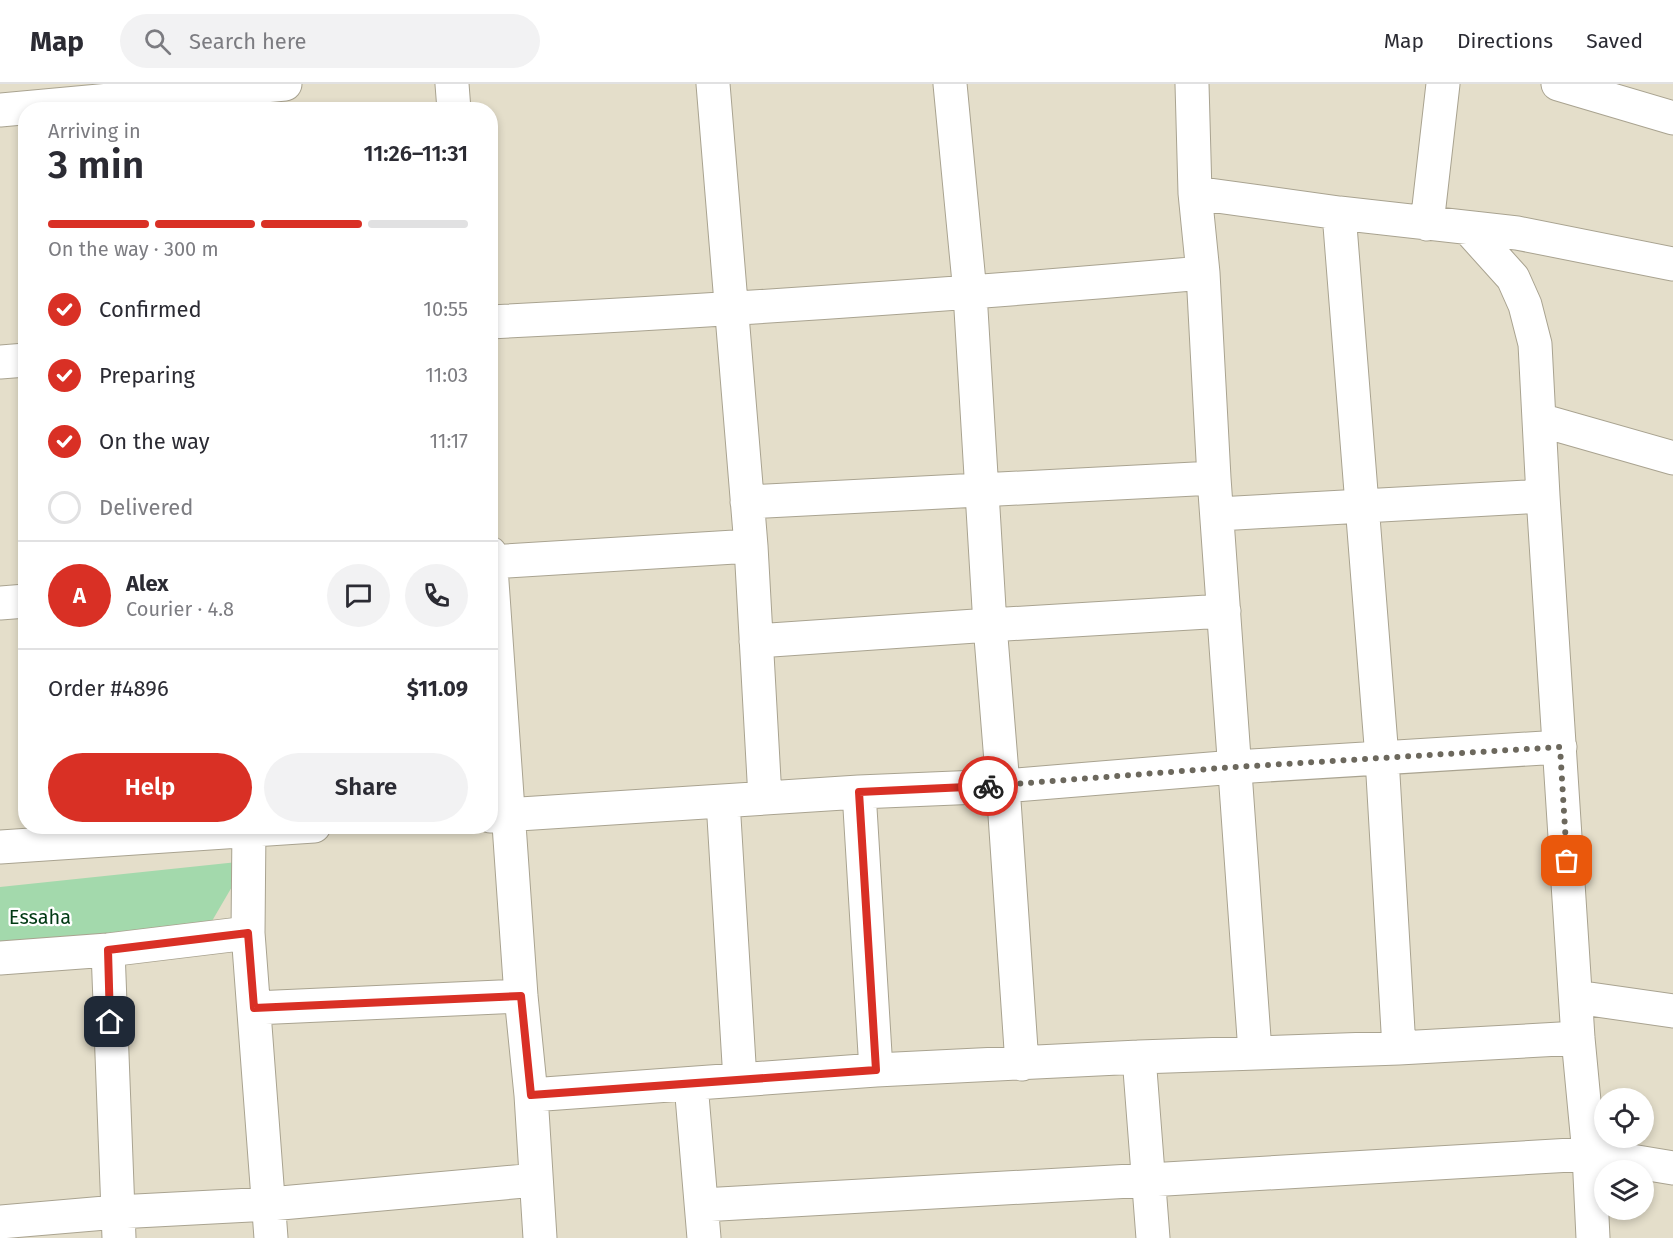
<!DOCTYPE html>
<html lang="en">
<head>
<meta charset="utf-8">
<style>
	:root { --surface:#fff; --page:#f2f2f3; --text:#2b2b33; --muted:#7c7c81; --line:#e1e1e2; --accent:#d93025 }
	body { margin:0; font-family:"Fira Sans",sans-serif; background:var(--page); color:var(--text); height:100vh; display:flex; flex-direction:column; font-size:22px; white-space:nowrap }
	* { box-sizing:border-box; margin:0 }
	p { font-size:20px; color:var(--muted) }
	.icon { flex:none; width:33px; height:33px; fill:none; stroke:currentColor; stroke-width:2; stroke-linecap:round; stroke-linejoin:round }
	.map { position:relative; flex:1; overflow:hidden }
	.side { position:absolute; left:18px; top:18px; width:480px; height:732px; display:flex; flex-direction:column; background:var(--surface); border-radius:24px; box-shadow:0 3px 9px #0003 }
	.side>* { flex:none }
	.buttons { position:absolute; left:1594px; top:1004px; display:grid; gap:12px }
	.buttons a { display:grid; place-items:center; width:60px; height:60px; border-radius:50%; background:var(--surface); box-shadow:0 3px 9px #0003; font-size:30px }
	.pin { position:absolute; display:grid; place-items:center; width:51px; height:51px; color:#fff; margin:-26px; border-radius:12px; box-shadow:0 3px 9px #0006 }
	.courier { position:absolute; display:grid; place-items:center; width:60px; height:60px; margin:-30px; border:4px solid #d93025; border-radius:50%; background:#fff; color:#222; box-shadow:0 2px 8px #0007 }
	.headline em { font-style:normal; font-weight:600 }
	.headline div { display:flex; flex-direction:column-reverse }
	.headline { display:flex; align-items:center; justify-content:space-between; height:102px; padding:0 30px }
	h1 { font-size:39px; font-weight:600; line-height:45px }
	.bar { display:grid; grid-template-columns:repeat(4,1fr); gap:9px 6px; align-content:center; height:72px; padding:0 30px }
	.bar i { height:8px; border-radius:4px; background:var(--line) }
	.bar .on { background:var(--accent) }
	.bar p { grid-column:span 4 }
	.line { display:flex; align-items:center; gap:15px; padding:0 30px; border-top:2px solid var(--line) }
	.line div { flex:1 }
	.round { display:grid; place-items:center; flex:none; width:63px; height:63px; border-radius:32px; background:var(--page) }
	ol { padding:0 30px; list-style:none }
	li { display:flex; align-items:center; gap:18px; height:66px }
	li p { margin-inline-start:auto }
	li .icon { padding:6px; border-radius:50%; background:var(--accent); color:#fff; stroke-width:4 }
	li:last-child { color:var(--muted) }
	li i { width:33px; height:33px; border:3px solid var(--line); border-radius:50% }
	.button { display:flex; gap:12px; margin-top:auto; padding:12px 30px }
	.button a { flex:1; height:69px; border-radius:36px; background:var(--accent); color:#fff; font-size:24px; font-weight:600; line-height:69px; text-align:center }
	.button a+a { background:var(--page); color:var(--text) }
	header { display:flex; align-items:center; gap:36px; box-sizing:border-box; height:84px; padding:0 30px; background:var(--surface); border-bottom:2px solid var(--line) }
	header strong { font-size:28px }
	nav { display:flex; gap:33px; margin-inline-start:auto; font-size:21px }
	.search { width:420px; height:54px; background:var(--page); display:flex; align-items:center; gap:15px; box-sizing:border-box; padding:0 21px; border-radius:33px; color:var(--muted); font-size:22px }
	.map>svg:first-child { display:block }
	.green { fill:#a3d9ac }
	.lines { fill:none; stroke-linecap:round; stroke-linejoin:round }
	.minor-casing { stroke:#a9a390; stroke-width:35 }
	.minor { stroke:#fff; stroke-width:33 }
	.done { stroke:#6c685d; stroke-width:6; stroke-dasharray:0 10.8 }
	.route { stroke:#d93025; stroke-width:8 }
	.labels { text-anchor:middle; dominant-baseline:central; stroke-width:4.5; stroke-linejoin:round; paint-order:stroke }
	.park-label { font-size:20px; fill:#003913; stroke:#fff }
</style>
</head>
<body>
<header>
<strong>Map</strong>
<div class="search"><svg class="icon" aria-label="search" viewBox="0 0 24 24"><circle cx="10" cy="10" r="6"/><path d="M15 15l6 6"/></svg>Search here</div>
<nav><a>Map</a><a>Directions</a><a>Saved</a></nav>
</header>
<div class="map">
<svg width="1673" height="1154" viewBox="0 0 1673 1154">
	<rect width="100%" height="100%" fill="#e4deca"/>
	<path class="green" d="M 247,777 L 205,849 L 0,871 L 0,803 Z"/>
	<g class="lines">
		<defs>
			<path id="minor" d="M 452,0 L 454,26
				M 713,0 L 751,462 L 765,714
				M 950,0 L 970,209 L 990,541 L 1003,702 L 1022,980
				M 1192,0 L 1195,109 L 1203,189 L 1214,394 L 1255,968
				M 1558,0 L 1673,34
				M 0,26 L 285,0
				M 1195,109 L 1339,129 L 1517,149 L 1673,180
				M 1339,129 L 1382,674 L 1399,964
				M 1427,140 L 1443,0
				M 1468,144 L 1513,194 L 1525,221 L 1535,260 L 1543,412 L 1578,954 L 1589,1070 L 1593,1154
				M 490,238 C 728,226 966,210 1203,189
				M 0,278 L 26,276
				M 1540,336 L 1673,374
				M 747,418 L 1214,394
				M 1218,430 L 1543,412
				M 490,469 L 521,912 L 531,1011 L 540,1154
				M 490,478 L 751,462
				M 0,519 L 26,517
				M 756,557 L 990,541 L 1224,527
				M 859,708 L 876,986
				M 723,717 L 740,996
				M 490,732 L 859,708 L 1003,702 L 1235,683 L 1560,663
				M 0,763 L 314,742
				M 248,849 L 271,1154
				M 108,866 L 119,1154
				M 0,874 L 108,866 L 248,849 L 249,742
				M 1576,913 L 1673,927
				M 254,924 L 521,912
				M 1139,973 L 1153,1154
				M 691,1000 L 704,1154
				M 531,1011 L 876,986 L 1139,973 L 1399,964 L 1578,954
				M 702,1121 L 1149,1096 L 1589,1070 L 1673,1084
				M 0,1138 L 117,1128 L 270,1120 L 536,1096"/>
		</defs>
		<use href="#minor" class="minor-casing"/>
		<use href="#minor" class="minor"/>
	</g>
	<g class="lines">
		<path class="done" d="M 988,702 L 1235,683 L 1560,663 L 1567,777"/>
		<path class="route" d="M 110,938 L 108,866 L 248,849 L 254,924 L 521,912 L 531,1011 L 876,986 L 859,708 L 988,702"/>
	</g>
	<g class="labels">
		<g class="park-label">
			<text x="40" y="833">Essaha</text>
		</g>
	</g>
</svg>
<div class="buttons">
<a><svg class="icon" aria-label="locate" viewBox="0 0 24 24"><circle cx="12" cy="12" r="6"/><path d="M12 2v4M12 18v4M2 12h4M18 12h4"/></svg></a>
<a><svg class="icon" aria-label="layers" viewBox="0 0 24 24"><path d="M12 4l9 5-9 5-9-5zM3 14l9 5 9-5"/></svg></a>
</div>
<div class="pin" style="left:1567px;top:777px;background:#ea580c"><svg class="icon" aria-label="bag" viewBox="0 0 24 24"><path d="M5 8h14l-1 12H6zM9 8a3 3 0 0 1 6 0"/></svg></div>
<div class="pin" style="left:110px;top:938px;background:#1f2937"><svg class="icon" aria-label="home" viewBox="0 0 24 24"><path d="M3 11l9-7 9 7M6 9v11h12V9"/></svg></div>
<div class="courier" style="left:988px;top:702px"><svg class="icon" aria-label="bike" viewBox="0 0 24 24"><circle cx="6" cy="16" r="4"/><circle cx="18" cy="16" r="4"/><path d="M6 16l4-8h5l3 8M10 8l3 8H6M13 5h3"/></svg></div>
<section class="side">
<div class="headline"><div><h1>3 min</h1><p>Arriving in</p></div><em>11:26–11:31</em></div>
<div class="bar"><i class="on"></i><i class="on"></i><i class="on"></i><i></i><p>On the way · 300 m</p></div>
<ol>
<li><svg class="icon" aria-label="check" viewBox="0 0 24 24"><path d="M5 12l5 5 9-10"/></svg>Confirmed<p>10:55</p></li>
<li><svg class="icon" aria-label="check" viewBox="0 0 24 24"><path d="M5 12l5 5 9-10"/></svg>Preparing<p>11:03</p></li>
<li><svg class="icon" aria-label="check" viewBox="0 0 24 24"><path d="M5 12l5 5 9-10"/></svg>On the way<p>11:17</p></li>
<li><i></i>Delivered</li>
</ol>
<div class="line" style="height:108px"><b class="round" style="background:var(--accent);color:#fff">A</b><div><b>Alex</b><p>Courier · 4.8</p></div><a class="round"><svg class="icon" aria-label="chat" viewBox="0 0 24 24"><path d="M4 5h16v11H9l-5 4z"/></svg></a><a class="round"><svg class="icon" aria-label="phone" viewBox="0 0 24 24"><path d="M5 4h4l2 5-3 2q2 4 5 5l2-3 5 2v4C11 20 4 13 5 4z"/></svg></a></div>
<div class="line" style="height:78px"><div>Order #4896</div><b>$11.09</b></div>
<div class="button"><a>Help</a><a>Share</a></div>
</section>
</div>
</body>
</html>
